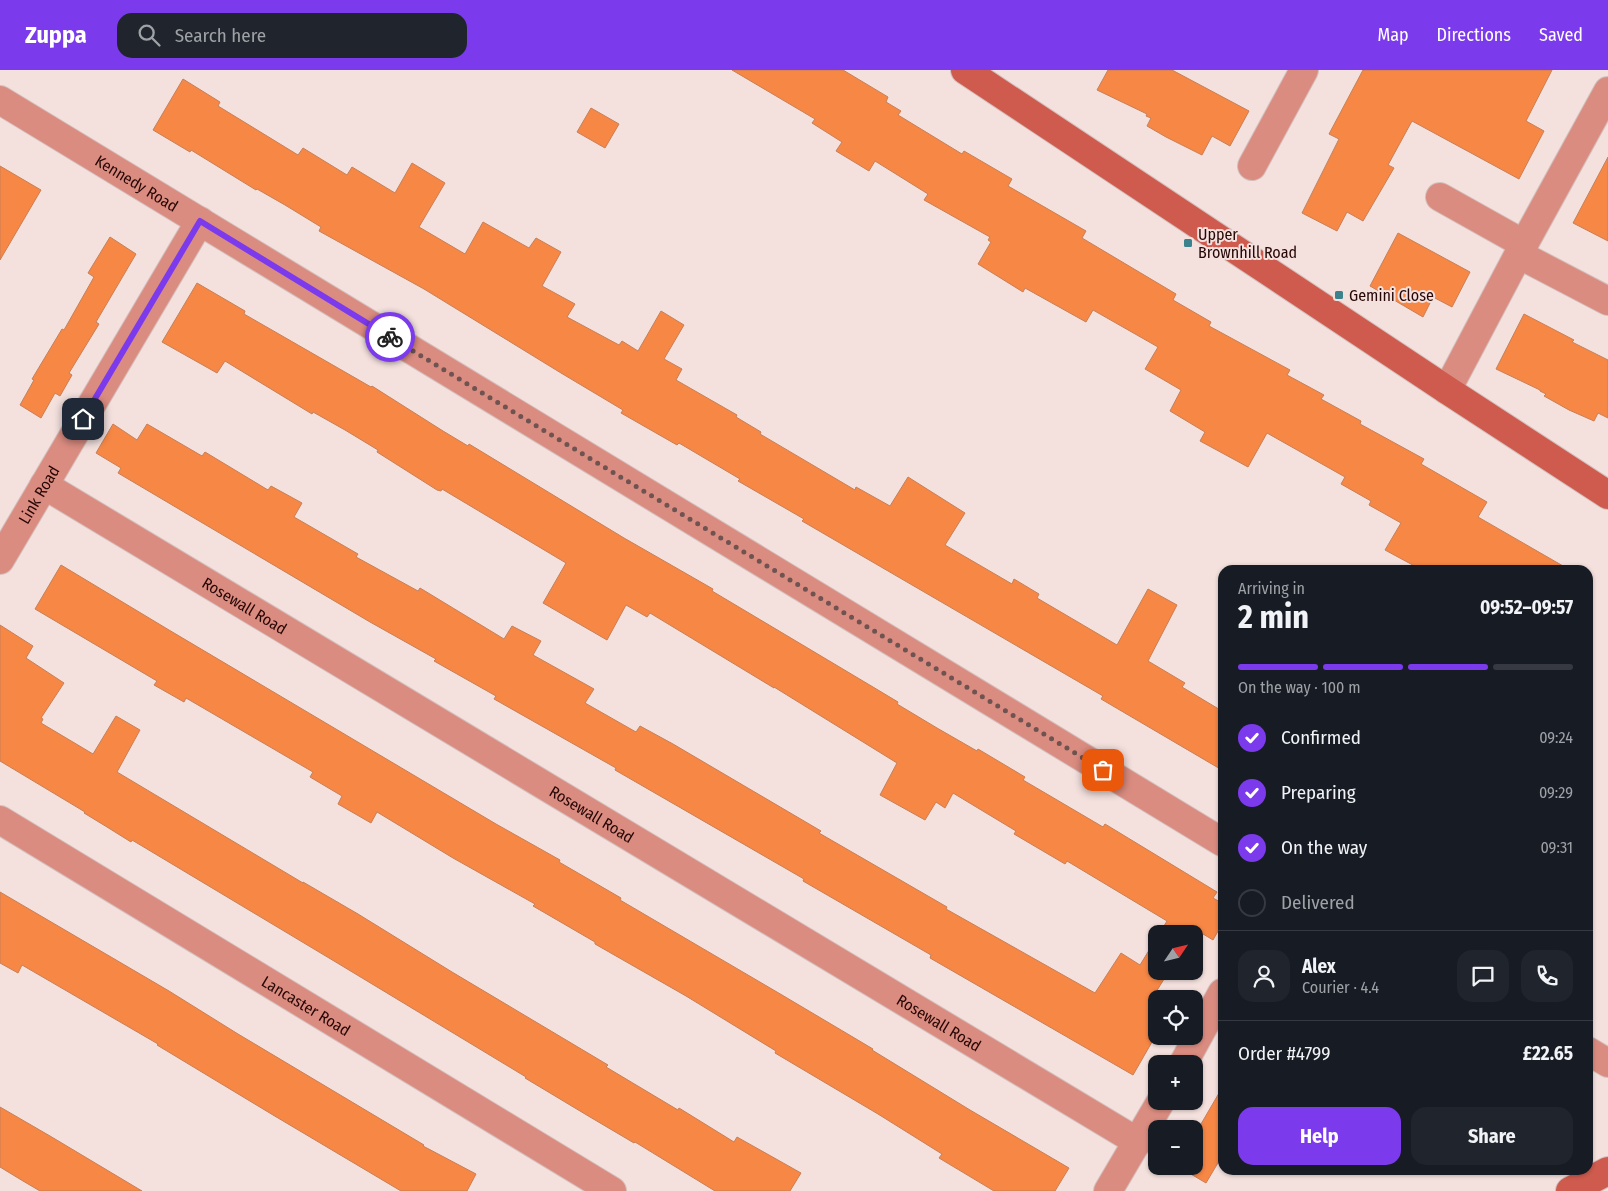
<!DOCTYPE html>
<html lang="en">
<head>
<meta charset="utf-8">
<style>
	:root { --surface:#171b24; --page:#20242c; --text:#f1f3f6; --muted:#9ea1a6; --line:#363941; --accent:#7c3aed }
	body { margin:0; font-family:"Fira Sans Condensed",sans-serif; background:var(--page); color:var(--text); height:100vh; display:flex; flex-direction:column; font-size:19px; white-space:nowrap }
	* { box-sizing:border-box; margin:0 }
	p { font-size:16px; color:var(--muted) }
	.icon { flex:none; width:28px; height:28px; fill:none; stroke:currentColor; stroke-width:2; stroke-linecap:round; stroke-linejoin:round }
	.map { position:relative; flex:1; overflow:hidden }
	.panel { position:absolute; left:1218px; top:495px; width:375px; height:610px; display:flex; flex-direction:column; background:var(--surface); border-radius:15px; box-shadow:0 1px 4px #0004 }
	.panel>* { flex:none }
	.needle { width:32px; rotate:55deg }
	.controls { position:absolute; left:1148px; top:855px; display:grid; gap:10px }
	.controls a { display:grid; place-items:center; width:55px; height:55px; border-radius:10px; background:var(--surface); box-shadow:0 1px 4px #0004; font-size:25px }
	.pin { position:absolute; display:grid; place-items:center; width:42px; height:42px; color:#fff; margin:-21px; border-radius:10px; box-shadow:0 2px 8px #0006 }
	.courier { position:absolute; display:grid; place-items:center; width:50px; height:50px; margin:-25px; border:4px solid #7c3aed; border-radius:50%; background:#fff; color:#222; box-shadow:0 1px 6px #0007 }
	.head em { font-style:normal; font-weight:700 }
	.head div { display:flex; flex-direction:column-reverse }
	.head { display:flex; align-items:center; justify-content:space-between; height:85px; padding:0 20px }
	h1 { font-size:32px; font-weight:700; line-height:38px }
	.bar { display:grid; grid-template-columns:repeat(4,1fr); gap:8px 5px; align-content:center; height:60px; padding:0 20px }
	.bar i { height:6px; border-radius:4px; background:var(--line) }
	.bar .active { background:var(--accent) }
	.bar p { grid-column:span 4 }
	.line { display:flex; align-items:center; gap:12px; padding:0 20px; border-top:1px solid var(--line) }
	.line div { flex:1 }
	.round { display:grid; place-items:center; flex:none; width:52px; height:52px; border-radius:15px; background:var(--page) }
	ol { padding:0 20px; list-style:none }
	li { display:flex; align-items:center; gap:15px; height:55px }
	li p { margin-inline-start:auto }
	li .icon { padding:5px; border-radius:50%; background:var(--accent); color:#fff; stroke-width:4 }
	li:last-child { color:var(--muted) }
	li i { width:28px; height:28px; border:2px solid var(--line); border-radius:50% }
	.primary-button { display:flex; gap:10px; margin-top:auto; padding:10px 20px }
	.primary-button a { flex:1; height:58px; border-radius:15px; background:var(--accent); color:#fff; font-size:20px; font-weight:700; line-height:58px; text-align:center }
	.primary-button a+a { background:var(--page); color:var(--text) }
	header { display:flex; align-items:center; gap:30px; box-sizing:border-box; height:70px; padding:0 25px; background:var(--accent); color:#fff }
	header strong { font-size:24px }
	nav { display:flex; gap:28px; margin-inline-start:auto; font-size:18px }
	.search { width:350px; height:45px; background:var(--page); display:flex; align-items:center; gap:12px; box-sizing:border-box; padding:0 18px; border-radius:15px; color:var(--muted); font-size:19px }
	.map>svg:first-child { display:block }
	.building { fill:#f78745; stroke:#c87f56 }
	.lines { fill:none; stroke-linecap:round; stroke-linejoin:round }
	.street-casing { stroke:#d3bebb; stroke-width:30 }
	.secondary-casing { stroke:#d3bebb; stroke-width:30 }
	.street { stroke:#db8c80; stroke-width:28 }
	.secondary { stroke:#ce5b4e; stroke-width:28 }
	.done { stroke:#6e5351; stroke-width:5; stroke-dasharray:0 9 }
	.route { stroke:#7c3aed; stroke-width:6 }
	.poi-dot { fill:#3c828d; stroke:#f4e1de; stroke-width:2 }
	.labels { text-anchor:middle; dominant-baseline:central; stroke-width:4; stroke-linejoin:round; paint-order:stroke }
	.street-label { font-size:16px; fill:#260705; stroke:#f4e1de }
	.poi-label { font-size:16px; fill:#260705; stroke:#f4e1de; text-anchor:start }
</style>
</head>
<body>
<header>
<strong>Zuppa</strong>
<div class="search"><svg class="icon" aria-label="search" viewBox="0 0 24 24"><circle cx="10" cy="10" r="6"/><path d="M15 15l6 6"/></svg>Search here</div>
<nav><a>Map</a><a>Directions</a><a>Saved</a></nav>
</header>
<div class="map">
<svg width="1608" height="1121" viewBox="0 0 1608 1121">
	<rect width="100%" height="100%" fill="#f4e1de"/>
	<path class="building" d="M 732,0 L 843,0 L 888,27 L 886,32 L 901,41 L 898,45 L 962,84 L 964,81 L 1012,109 L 1008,116 L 1086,161 L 1082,168 L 1176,224 L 1173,230 L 1211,252 L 1209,256 L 1290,300 L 1287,305 L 1324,325 L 1321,329 L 1361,351 L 1360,354 L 1424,389 L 1421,394 L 1487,432 L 1478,447 L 1570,500 L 1422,500 L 1385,480 L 1401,453 L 1369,435 L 1371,431 L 1341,414 L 1345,407 L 1267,363 L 1248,397 L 1200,371 L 1205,362 L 1170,341 L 1181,320 L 1145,299 L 1158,277 L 1093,240 L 1086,252 L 1025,218 L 1023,222 L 978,194 L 991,172 L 988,170 L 990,167 L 924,130 L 928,124 L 875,91 L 869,101 L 836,81 L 842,72 L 812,53 L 815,49 Z
		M 1108,0 L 1172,0 L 1249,41 L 1230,76 L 1212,66 L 1202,85 L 1166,67 L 1147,56 L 1151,48 L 1146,46 L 1147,44 L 1097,20 Z
		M 1363,0 L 1552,0 L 1526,51 L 1544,61 L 1519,109 L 1412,51 L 1388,95 L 1394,98 L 1363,151 L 1347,142 L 1337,161 L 1302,143 L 1339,69 L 1329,64 Z
		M 183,9 L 220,32 L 218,36 L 298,85 L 303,78 L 347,105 L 352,97 L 395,123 L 412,93 L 445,113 L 419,157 L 465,184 L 483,152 L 529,178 L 536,168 L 561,182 L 542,216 L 575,234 L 567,247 L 619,275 L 622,271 L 638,281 L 661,241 L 684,255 L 664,289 L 682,299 L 676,310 L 737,345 L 736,347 L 761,362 L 760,364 L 855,420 L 856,417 L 890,436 L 908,407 L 965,443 L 945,475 L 1012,514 L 1014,509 L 1039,524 L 1037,528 L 1117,575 L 1148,519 L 1177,535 L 1148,591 L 1185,613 L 1182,617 L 1222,641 L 1222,700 L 1101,629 L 1103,626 L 802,451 L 804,449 L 738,411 L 740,409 L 679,373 L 677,375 L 621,343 L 623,340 L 561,303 L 424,219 L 319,161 L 321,157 L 285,135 L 257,119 L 256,120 L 191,80 L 190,82 L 153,60 Z
		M 591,38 L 619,54 L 605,78 L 577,62 Z
		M 1608,87 L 1608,171 L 1573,153 Z
		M 0,96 L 41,120 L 0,190 Z
		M 1398,163 L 1470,202 L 1452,237 L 1433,227 L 1423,247 L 1370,216 Z
		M 110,167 L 136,184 L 96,252 L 99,254 L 69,303 L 72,305 L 60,326 L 55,323 L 41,348 L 20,335 L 34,310 L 32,309 L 62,259 L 64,260 L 94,207 L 88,203 Z
		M 197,213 L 245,241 L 244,244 L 371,317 L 372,316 L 443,361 L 468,376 L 469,374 L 624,468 L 713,519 L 712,521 L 873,617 L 898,632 L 897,634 L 937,658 L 977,681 L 978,679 L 1025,707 L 1023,710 L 1103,757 L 1105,754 L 1217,822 L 1213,828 L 1222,833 L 1222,854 L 1213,870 L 1203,864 L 1199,870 L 1194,868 L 1194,864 L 1159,864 L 1167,851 L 1067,791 L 1065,794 L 1014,764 L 1016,761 L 953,723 L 945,738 L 936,732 L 925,750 L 880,725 L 897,693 L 774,617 L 774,618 L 650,543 L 647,547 L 626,535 L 607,570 L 543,533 L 566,493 L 442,419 L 441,421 L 437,420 L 377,382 L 378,380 L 345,360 L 313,342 L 312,344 L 225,291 L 217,303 L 162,272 Z
		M 1524,244 L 1574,270 L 1572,272 L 1608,290 L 1608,348 L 1598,343 L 1594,351 L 1569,340 L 1544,326 L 1546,324 L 1540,321 L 1540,320 L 1496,299 Z
		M 113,354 L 137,370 L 147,354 L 202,386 L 205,382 L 268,420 L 271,416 L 302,433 L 294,447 L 358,484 L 356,487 L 418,521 L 420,518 L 504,569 L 512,556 L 541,571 L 533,585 L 594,619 L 585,633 L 636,662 L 640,656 L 673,674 L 821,761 L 819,763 L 947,837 L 946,839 L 1095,923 L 1121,883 L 1140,895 L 1156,869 L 1156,901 L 1169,901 L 1156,922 L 1156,965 L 1133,1005 L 930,888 L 931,885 L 803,811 L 804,809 L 615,700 L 616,698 L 494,629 L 496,626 L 434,591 L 436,589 L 370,552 L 118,403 L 121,398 L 96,383 Z
		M 61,495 L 169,560 L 496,754 L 560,790 L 559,792 L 621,828 L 620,830 L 782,925 L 873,979 L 872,980 L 970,1040 L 1069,1098 L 1055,1121 L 994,1121 L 939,1088 L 942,1084 L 878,1044 L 775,983 L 776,981 L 686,926 L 595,874 L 595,872 L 533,836 L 535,834 L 453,788 L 377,742 L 371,753 L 338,734 L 342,726 L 310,707 L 313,702 L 186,628 L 184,632 L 154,615 L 157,611 L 35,539 Z
		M 0,555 L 33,576 L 26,588 L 64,613 L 41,648 L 43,649 L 41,653 L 93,684 L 116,646 L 140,660 L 117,702 L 303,813 L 303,812 L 358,844 L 452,902 L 608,995 L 606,997 L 678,1040 L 679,1038 L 734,1072 L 737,1067 L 801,1103 L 790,1121 L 715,1121 L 635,1072 L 634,1073 L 590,1047 L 525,1008 L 526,1007 L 339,894 L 132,770 L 131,772 L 107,757 L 84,743 L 85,742 L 0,691 Z
		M 0,822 L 169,921 L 238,964 L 424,1075 L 423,1076 L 476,1104 L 467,1121 L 401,1121 L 273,1045 L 157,975 L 158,974 L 22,895 L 18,903 L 0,893 Z
		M 1222,1018 L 1222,1086 L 1206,1113 L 1184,1100 L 1186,1096 L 1194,1096 L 1194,1066 Z
		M 0,1037 L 50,1066 L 142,1121 L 40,1121 L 23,1111 L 0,1097 Z"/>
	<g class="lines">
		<defs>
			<g id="street">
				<path id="s1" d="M 0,30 L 1222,772"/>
				<path d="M 1252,96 L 1304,0"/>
				<path d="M 1440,127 L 1524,174"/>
				<path d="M 1520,185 L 1608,231"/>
				<path d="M 1447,320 L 1524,174 L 1608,21"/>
				<path id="s2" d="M 44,415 L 1138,1072"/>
				<path id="s3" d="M 0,490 L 200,151"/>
				<path id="s4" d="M 0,750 L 612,1121"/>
				<path d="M 1588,981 L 1608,993"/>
				<path d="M 1183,994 L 1222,923"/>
				<path d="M 1108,1121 L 1161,1031"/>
			</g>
			<path id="secondary" d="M 965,0 L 1447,320 L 1608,425
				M 1570,1121 L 1608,1101"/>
		</defs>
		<use href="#street" class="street-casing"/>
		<use href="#secondary" class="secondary-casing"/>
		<use href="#street" class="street"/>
		<use href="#secondary" class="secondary"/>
	</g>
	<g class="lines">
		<path class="done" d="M 390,267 L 1103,700"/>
		<path class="route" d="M 83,349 L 200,151 L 390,267"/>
	</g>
	<g class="poi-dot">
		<rect x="1183" y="168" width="10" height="10" rx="2.5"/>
		<rect x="1334" y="220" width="10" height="10" rx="2.5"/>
	</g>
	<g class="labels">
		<g class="street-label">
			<text stroke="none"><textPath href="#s1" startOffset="160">Kennedy Road</textPath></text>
			<text stroke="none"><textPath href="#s3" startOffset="76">Link Road</textPath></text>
			<text stroke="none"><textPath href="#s2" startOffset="234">Rosewall Road</textPath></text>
			<text stroke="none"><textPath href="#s2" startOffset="639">Rosewall Road</textPath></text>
			<text stroke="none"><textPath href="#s4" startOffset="358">Lancaster Road</textPath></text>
			<text stroke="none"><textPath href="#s2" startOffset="1044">Rosewall Road</textPath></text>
		</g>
		<g class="poi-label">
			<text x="1198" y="164">Upper<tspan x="1198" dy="18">Brownhill Road</tspan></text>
			<text x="1349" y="225">Gemini Close</text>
		</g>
	</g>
</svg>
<div class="controls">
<a><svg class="needle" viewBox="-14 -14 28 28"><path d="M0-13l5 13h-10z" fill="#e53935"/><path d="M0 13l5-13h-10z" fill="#9ea1a6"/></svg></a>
<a><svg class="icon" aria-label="locate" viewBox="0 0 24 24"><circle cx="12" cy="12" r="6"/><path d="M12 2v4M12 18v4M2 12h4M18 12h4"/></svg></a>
<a>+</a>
<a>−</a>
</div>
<div class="pin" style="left:1103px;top:700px;background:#ea580c"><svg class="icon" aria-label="bag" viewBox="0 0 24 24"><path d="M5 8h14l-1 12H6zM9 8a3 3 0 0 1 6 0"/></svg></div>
<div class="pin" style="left:83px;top:349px;background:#1f2937"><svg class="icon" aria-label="home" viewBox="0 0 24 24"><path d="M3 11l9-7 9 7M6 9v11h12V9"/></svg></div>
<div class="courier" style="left:390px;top:267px"><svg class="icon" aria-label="bike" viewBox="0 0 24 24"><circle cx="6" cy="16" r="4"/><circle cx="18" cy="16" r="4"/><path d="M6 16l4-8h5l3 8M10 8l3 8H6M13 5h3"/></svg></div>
<section class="panel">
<div class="head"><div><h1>2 min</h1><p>Arriving in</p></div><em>09:52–09:57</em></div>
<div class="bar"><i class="active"></i><i class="active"></i><i class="active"></i><i></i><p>On the way · 100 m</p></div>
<ol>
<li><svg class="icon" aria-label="check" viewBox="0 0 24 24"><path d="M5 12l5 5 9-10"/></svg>Confirmed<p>09:24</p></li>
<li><svg class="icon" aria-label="check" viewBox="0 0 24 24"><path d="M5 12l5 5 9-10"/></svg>Preparing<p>09:29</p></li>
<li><svg class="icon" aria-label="check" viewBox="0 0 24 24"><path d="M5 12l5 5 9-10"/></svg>On the way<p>09:31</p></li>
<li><i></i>Delivered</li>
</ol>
<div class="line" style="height:90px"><a class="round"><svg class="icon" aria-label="person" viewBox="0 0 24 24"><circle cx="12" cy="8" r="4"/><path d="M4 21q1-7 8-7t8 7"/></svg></a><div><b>Alex</b><p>Courier · 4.4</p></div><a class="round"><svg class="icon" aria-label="chat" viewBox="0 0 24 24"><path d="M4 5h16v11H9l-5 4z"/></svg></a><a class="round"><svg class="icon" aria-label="phone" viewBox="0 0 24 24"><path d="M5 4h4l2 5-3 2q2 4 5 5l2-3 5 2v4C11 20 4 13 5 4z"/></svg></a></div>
<div class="line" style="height:65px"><div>Order #4799</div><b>£22.65</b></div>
<div class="primary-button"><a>Help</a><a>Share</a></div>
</section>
</div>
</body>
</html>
